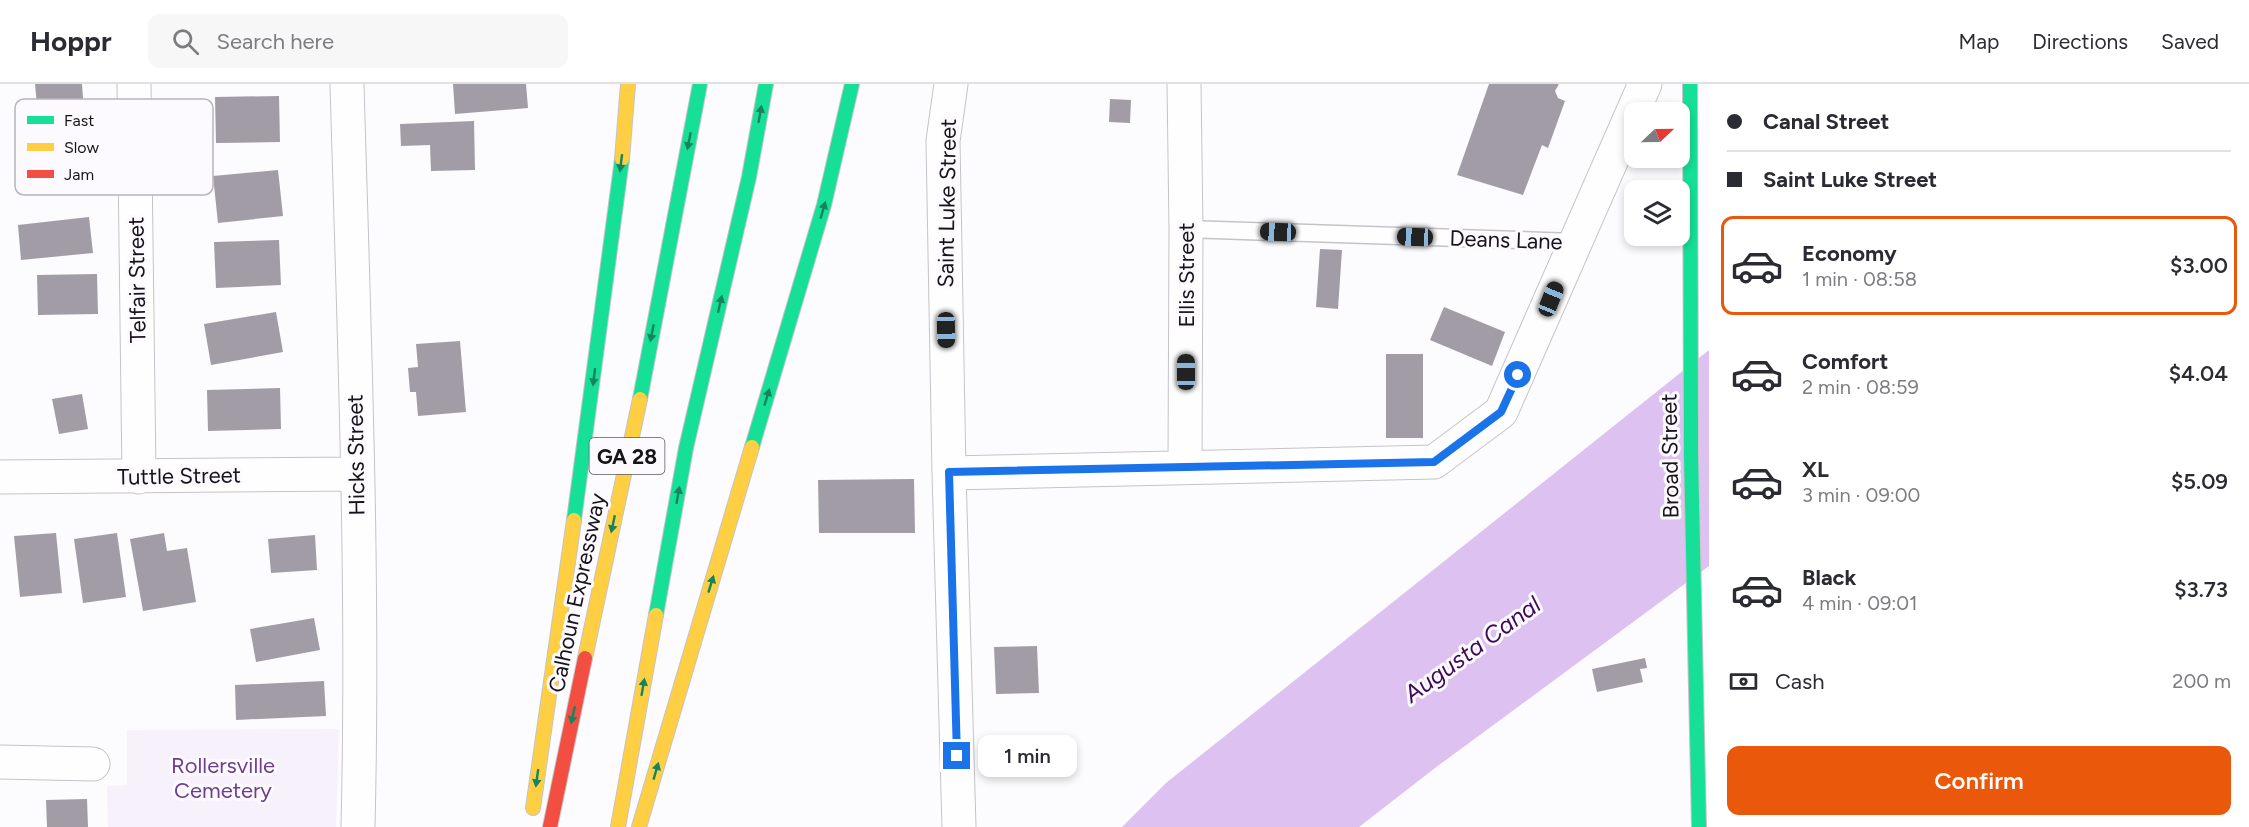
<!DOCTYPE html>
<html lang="en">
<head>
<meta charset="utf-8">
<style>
  :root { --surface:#fff; --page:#f7f7f7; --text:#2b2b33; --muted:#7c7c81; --line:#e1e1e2; --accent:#ea580c }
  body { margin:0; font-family:Figtree,sans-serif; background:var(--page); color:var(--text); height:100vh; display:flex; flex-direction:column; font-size:22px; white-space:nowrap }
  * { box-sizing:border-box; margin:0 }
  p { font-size:20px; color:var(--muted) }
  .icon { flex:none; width:33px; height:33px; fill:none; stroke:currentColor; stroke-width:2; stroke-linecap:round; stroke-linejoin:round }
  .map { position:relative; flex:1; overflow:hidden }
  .panel { display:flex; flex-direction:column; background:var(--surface); width:540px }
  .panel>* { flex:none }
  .hud { display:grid; align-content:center; height:132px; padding:0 18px; background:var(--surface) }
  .needle { width:39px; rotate:68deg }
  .buttons { position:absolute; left:1624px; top:18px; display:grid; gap:12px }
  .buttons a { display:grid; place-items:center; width:66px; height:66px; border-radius:12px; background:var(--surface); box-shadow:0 3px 9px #0003; font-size:30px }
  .end { position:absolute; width:27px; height:27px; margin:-14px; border:8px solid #1a73e8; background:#fff; box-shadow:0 0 0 3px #fff }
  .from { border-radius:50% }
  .bubble { position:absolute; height:42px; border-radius:12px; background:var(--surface); box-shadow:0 3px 9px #0003; font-size:20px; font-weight:600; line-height:42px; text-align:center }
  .car { position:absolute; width:18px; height:36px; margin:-18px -9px; border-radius:8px; box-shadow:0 0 4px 2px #0007; background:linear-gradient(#222 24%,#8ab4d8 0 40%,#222 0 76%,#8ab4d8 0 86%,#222 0) }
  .hud b { display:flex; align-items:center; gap:21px; height:57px; font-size:22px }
  .hud b+b { border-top:2px solid var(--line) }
  .hud i { width:15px; height:15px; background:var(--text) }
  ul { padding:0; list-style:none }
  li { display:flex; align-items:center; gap:18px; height:99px; margin:0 12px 9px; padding:0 6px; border:3px solid transparent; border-radius:12px }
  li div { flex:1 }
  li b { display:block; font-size:22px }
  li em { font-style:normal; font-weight:600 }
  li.active { border-color:var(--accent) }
  li>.icon { width:54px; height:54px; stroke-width:1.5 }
  .pay { display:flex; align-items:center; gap:15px; height:66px; padding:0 18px; font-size:22px }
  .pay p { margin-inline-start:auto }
  .action { display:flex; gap:12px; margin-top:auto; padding:12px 18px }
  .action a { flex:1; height:69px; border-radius:12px; background:var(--accent); color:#fff; font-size:24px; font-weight:600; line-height:69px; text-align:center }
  header { display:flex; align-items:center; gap:36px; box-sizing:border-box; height:84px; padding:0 30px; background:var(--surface); border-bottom:2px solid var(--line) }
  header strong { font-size:28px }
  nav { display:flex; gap:33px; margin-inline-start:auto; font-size:21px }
  .search { width:420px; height:54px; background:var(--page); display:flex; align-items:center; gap:15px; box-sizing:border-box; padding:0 21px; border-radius:12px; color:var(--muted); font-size:22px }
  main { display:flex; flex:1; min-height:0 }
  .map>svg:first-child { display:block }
  .green { fill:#f7f1fc }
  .water { fill:#ddc2f1 }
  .building { fill:#a29ca7 }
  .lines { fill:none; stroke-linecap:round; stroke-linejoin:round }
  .lane-casing { stroke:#c6c3c8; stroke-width:19 }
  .street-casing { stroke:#c6c3c8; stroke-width:35 }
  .fast-casing { stroke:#c6c3c8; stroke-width:16 }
  .slow-casing { stroke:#c6c3c8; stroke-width:16 }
  .jam-casing { stroke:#c6c3c8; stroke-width:16 }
  .lane { stroke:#fffeff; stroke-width:16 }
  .street { stroke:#fffeff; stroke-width:33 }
  .fast { stroke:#16e098; stroke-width:14 }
  .slow { stroke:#ffcf43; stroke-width:14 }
  .jam { stroke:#f24e42; stroke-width:14 }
  .oneway { fill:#16845f }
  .route { stroke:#1a73e8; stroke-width:8 }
  .labels { text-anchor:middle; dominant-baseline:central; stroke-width:6; stroke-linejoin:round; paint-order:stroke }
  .shield { fill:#fcfafe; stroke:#5c585e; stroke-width:1.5 }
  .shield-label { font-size:21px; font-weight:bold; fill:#17131a }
  .street-label { font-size:22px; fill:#17131a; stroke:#fcfafe }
  .park-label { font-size:22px; fill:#6d3e8c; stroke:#fcfafe }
  .water-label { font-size:24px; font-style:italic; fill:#3d0a58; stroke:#fcfafe }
  .key { fill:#fcfafe; stroke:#b7b5ba; stroke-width:1.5 }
  .key-label { font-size:16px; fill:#17131a }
</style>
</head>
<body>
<header>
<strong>Hoppr</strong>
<div class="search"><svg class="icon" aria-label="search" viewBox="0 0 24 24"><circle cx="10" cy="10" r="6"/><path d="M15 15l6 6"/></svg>Search here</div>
<nav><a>Map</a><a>Directions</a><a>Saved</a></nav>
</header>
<main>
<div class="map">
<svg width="1709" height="743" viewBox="0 0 1709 743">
  <rect width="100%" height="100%" fill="#fcfbfd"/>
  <!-- green -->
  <path class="green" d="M339,645L336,743H108L107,702L127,701V646Z"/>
  <!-- water -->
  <path class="water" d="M1709,266V482L1435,684L1359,743H1122L1166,699Z"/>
  <!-- building -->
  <path class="building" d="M35,0H82L84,28L38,32Z
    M453,0H526L528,24L455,30Z
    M1489,0H1559L1555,7L1558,14L1565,17L1548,64L1542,61L1523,111L1457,91Z
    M279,12L280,58L216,59L215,13Z
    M1110,15L1131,16L1130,39L1109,38Z
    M474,37L475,86L431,87L430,61L401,62L400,40Z
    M278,86L283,132L218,139L213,92Z
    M89,133L93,169L21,176L18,141Z
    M279,156L281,201L216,204L214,158Z
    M1320,165L1342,166L1338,225L1316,223Z
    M97,190L98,230L38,231L37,191Z
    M1444,223L1505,248L1492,282L1430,256Z
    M276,228L283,268L211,281L204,240Z
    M460,257L466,328L418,332L416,308H410L408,284L418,283L416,260Z
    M1386,270H1423V354H1386Z
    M280,304L281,345L208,347L207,306Z
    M82,310L88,345L59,350L52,315Z
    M914,395L915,449H819L818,396Z
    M56,449L62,509L20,513L14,452Z
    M117,449L126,513L83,519L74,455Z
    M164,449L167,467L187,464L196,518L143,527L130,455Z
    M315,451L317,486L271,489L268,455Z
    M314,534L320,566L256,578L250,545Z
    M1037,562L1039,609L996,610L994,563Z
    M1645,574L1647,584L1640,585L1643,598L1597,608L1592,585Z
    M324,597L326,632L236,636L235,601Z
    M87,715L88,743H47L46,716Z"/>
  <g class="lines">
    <defs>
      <path id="lane" d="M1186,145L1575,158"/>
      <path id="street" d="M134,0L139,393
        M347,0C354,247 364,495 358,743
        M951,0L943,57L949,389L959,743
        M1184,0L1186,145L1185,383
        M949,389L1434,378L1501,328L1645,0
        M0,393L357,390
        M0,678L93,680"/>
      <path id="fast" d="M1690,0L1691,372L1699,743
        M640,315L700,0
        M752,363L824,121L852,0
        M574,436L622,75
        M656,531L686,364L749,93L766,0"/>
      <path id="slow" d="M622,75L628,0
        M585,574L640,315
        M533,724L574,436
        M618,743L656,531
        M639,743L752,363"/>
      <path id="jam" d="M550,743L585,574"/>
    </defs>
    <!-- lane casing -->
    <use href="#lane" class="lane-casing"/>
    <!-- street casing -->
    <use href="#street" class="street-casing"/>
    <!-- fast casing -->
    <use href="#fast" class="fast-casing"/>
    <!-- slow casing -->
    <use href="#slow" class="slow-casing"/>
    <!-- jam casing -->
    <use href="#jam" class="jam-casing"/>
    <!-- lane -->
    <use href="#lane" class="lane"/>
    <!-- street -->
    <use href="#street" class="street"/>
    <!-- fast -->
    <use href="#fast" class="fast"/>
    <!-- slow -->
    <use href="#slow" class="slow"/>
    <!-- jam -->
    <use href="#jam" class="jam"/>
  </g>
  <!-- one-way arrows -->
  <defs><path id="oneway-solid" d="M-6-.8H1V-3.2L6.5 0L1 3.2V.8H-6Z" transform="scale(1.5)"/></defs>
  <g class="oneway">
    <use href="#oneway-solid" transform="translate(760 30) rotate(-80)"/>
    <use href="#oneway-solid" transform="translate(689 57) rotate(101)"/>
    <use href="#oneway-solid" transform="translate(621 79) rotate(97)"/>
    <use href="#oneway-solid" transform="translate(823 126) rotate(-74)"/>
    <use href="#oneway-solid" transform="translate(720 220) rotate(-77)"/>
    <use href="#oneway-solid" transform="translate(652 249) rotate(101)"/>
    <use href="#oneway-solid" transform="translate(594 293) rotate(97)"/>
    <use href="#oneway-solid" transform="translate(767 313) rotate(-73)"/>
    <use href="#oneway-solid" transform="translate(678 411) rotate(-80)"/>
    <use href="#oneway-solid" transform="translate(613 440) rotate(102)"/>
    <use href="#oneway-solid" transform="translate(711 500) rotate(-73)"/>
    <use href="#oneway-solid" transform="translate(643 603) rotate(-80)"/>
    <use href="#oneway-solid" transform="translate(573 631) rotate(102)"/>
    <use href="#oneway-solid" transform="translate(656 687) rotate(-74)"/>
    <use href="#oneway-solid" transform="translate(537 694) rotate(98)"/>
  </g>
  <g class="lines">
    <!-- route -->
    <path class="route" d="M957,672L949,388L1434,378L1501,328L1518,291"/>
  </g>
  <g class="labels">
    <!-- shield labels -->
    <rect class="shield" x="589.5" y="354" width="75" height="36" rx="4.5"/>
    <g class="shield-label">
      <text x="627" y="372">GA 28</text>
    </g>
    <!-- street labels -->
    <g class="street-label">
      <text transform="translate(947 119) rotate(-89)">Saint Luke Street</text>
      <text transform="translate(1506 156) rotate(2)">Deans Lane</text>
      <text transform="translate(1186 191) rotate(-90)">Ellis Street</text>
      <text transform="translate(137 196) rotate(-91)">Telfair Street</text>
      <text transform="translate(356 371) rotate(-91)">Hicks Street</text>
      <text transform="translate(1670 372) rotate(-91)">Broad Street</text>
      <text transform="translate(179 392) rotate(-1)">Tuttle Street</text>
      <text transform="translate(577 509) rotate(-78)">Calhoun Expressway</text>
    </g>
    <!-- park labels -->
    <g class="park-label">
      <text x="223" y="681">Rollersville<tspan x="223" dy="25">Cemetery</tspan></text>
    </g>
    <!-- water labels -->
    <g class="water-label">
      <text transform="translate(1472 565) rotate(-36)">Augusta Canal</text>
    </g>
  </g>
  <!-- legend -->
  <rect x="15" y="15" width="198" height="96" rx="9" class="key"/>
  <rect x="27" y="32" width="27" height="8" fill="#16e098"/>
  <rect x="27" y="59" width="27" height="8" fill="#ffcf43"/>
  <rect x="27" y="86" width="27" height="8" fill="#f24e42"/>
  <g class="key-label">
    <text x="64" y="42">Fast</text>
    <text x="64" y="69">Slow</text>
    <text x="64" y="96">Jam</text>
  </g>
</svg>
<div class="buttons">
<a><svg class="needle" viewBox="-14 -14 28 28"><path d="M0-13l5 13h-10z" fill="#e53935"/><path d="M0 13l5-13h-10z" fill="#7c7c81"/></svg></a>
<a><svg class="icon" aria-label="layers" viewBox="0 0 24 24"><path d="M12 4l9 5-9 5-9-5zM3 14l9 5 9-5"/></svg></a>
</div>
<i class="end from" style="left:1518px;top:291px"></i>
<i class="end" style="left:957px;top:672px"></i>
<div class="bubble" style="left:978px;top:651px;width:99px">1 min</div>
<i class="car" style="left:1278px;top:148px;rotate:272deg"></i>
<i class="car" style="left:1415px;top:153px;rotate:272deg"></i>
<i class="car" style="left:1551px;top:215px;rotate:22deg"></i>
<i class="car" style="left:946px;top:246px;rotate:179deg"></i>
<i class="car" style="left:1186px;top:288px;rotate:0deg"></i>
</div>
<section class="panel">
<div class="hud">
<b><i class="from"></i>Canal Street</b>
<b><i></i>Saint Luke Street</b>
</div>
<ul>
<li class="active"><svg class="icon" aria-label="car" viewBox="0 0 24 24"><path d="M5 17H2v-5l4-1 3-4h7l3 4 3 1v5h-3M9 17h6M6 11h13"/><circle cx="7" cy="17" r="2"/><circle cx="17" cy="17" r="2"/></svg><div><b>Economy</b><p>1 min · 08:58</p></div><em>$3.00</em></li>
<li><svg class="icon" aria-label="car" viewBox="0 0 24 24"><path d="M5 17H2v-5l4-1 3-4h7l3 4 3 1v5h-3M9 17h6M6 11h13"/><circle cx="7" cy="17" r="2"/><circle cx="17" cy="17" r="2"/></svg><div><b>Comfort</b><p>2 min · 08:59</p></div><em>$4.04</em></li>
<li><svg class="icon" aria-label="car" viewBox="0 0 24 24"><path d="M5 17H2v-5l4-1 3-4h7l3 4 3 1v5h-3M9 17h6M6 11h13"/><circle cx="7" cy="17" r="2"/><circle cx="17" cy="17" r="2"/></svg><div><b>XL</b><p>3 min · 09:00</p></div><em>$5.09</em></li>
<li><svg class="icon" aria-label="car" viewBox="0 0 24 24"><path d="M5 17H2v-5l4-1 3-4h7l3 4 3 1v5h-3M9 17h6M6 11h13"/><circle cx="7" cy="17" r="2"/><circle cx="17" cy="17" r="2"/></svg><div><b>Black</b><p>4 min · 09:01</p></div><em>$3.73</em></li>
</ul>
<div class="pay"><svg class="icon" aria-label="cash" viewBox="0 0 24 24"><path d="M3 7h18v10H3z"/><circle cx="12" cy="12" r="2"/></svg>Cash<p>200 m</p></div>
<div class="action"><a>Confirm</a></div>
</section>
</main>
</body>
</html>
